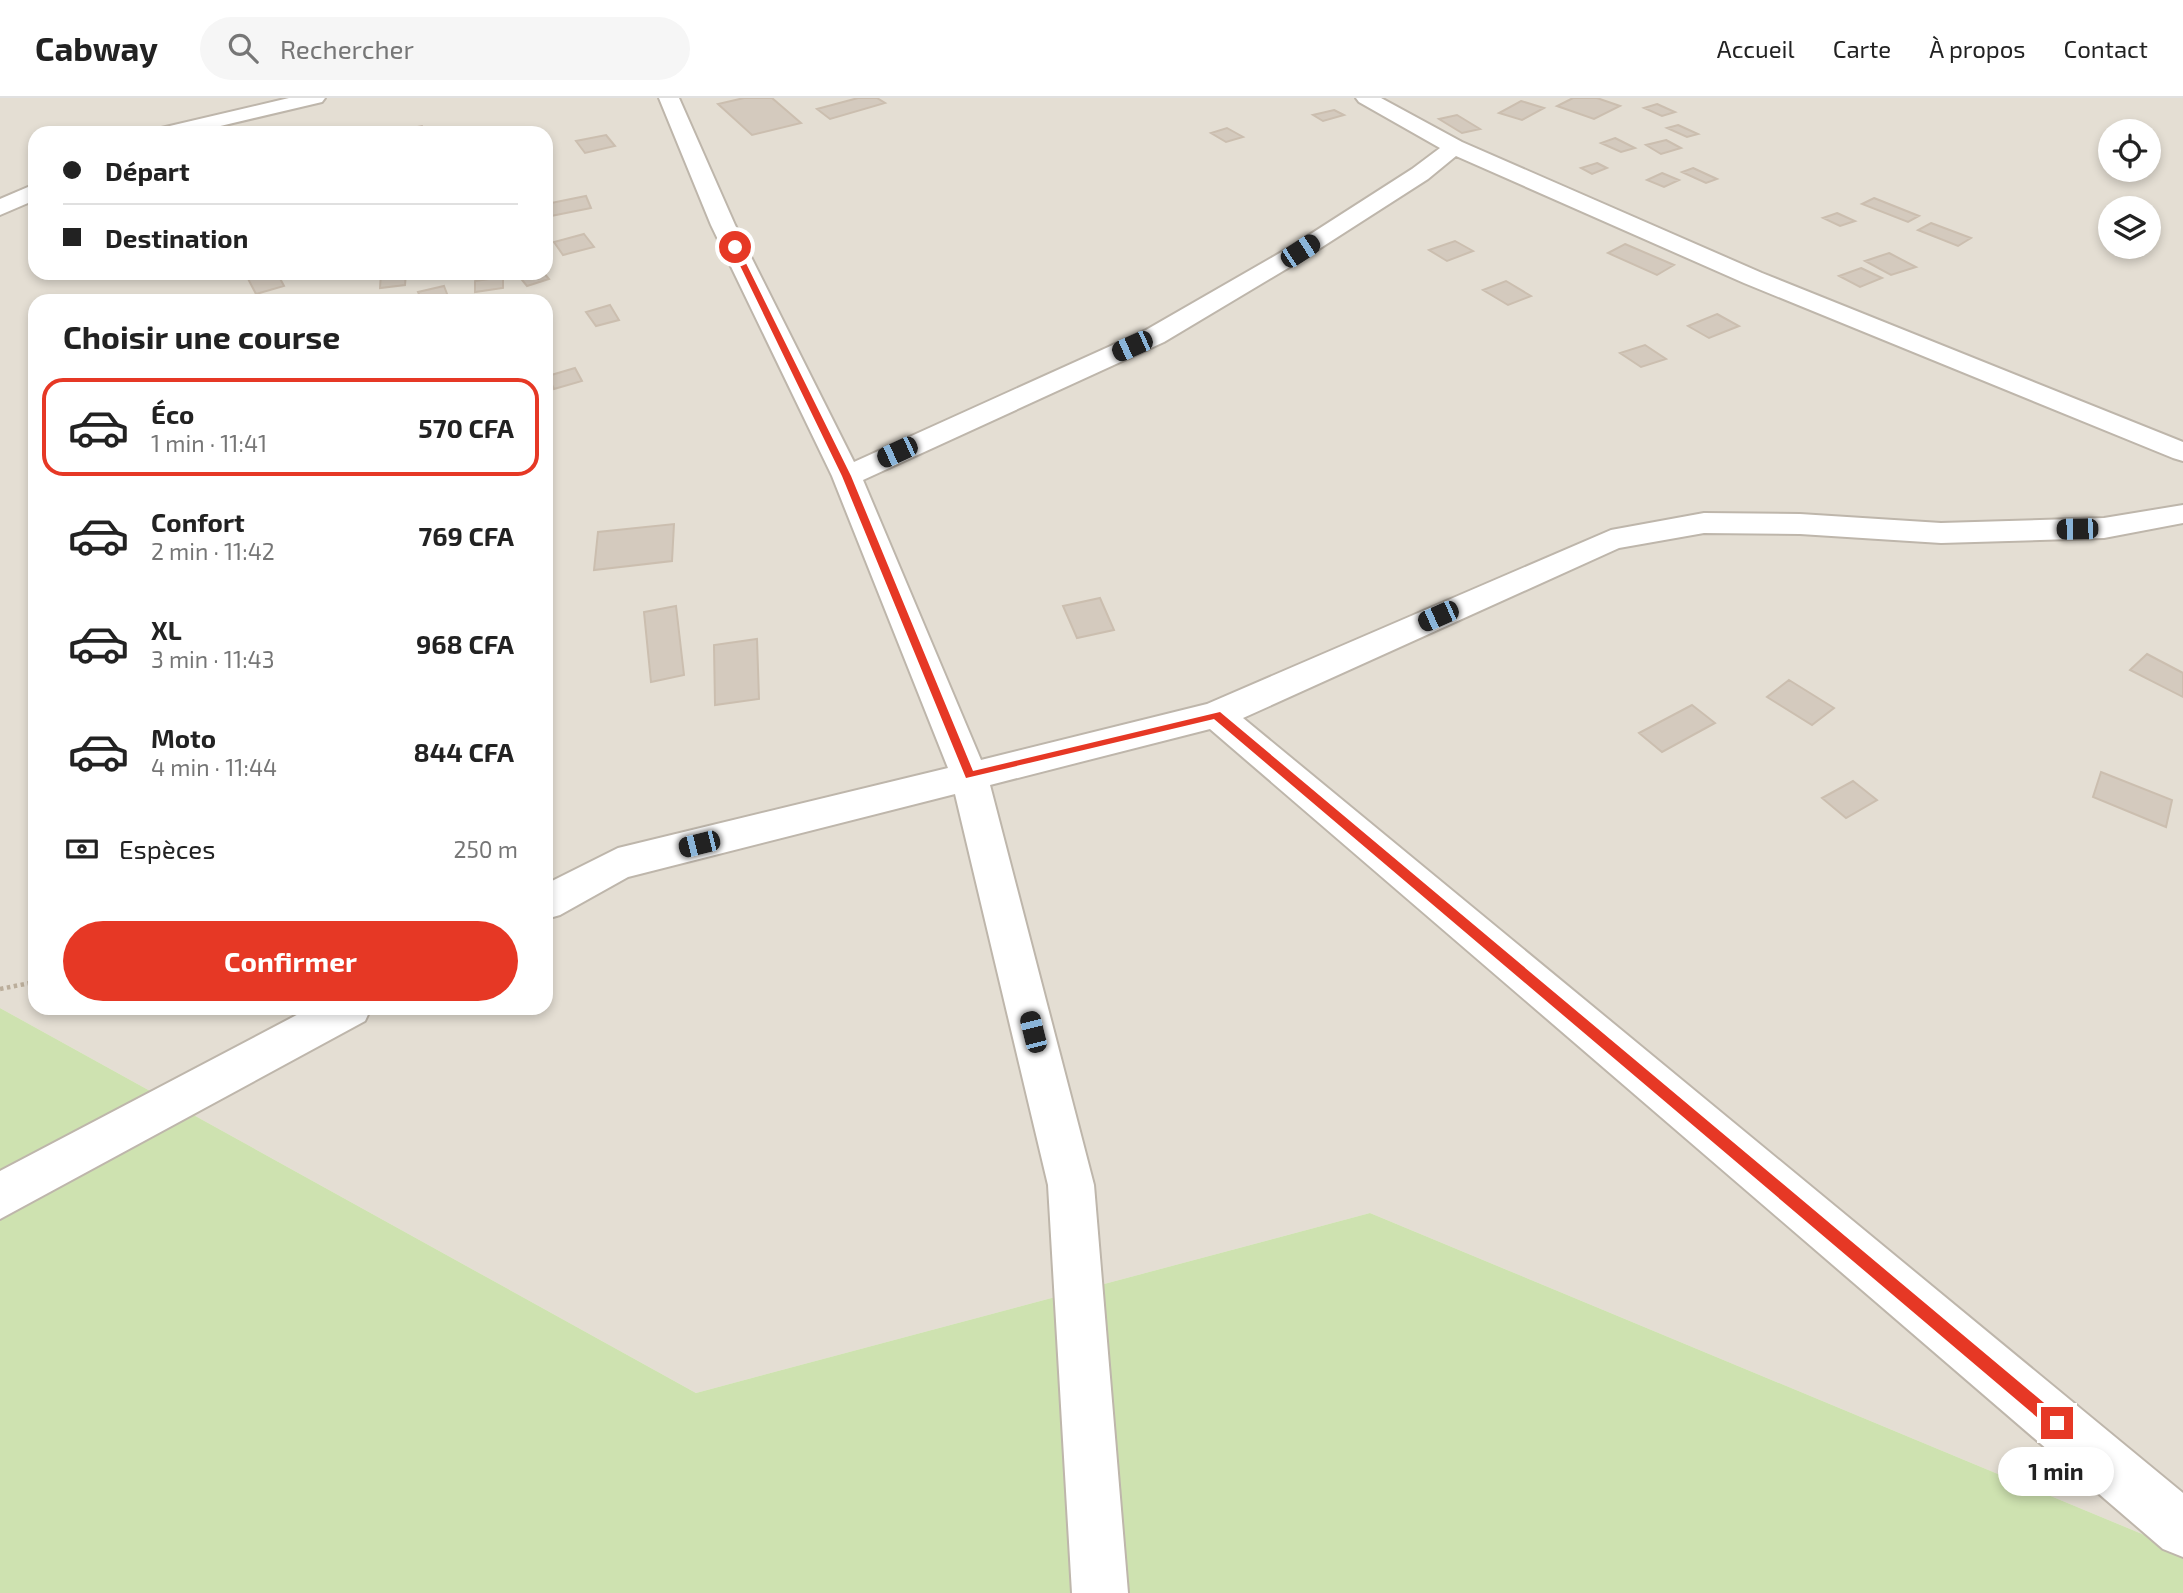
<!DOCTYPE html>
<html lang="fr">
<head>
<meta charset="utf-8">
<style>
  :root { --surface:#fff; --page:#f6f6f6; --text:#222; --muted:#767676; --line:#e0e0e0; --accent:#e63825 }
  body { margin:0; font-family:"Exo 2",sans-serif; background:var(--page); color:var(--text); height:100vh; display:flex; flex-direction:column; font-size:26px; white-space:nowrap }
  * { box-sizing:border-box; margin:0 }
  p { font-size:23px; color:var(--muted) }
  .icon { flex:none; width:38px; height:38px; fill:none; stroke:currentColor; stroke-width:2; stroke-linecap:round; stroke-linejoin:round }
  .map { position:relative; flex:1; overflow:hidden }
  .sheet { position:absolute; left:28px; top:196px; width:525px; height:721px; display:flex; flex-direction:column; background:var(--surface); border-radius:21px; box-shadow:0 4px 10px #0003 }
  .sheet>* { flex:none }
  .guide { position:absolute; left:28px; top:28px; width:525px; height:154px; border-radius:21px; box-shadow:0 4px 10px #0003; display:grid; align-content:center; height:154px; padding:0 35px; background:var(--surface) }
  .controls { position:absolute; left:2098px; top:21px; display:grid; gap:14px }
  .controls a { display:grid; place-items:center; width:63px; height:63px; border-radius:50%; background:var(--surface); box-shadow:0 4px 10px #0003; font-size:35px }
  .end { position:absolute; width:32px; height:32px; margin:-16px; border:9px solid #e63825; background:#fff; box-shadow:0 0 0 4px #fff }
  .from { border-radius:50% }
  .bubble { position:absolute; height:49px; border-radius:24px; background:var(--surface); box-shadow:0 4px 10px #0003; font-size:23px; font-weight:700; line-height:49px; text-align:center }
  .car { position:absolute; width:21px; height:42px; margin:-21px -10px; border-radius:9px; box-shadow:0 0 5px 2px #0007; background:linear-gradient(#222 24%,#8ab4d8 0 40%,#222 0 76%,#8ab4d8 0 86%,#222 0) }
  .guide b { display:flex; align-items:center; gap:24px; height:66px; font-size:26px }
  .guide b+b { border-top:2px solid var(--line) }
  .guide i { width:18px; height:18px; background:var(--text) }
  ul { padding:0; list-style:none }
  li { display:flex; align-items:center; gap:21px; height:98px; margin:0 14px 10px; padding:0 21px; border:4px solid transparent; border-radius:21px }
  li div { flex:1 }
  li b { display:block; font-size:26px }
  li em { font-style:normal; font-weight:700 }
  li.on { border-color:var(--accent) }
  li>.icon { width:63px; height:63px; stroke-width:1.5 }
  h2 { padding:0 35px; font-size:32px; line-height:84px }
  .pay { display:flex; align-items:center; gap:18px; height:77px; padding:0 35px; font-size:26px }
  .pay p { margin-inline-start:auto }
  .button { display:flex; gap:14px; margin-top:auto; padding:14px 35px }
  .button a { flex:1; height:80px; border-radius:42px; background:var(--accent); color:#fff; font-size:28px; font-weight:700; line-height:80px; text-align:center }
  header { display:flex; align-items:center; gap:42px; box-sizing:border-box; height:98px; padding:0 35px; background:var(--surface); border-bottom:2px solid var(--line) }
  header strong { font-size:33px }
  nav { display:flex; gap:38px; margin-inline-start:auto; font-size:24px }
  .search { width:490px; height:63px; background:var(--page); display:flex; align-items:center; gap:18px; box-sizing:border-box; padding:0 24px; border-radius:38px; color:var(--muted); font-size:26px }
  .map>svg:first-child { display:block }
  .residential { fill:#e4ded3; fill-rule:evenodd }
  .green { fill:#cee2b0 }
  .building { fill:#d4cabe; stroke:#cbbeaf; stroke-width:2 }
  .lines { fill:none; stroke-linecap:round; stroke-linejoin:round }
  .street-casing { stroke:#beb6ab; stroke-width:4 }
  .path { stroke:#bbae9b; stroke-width:4.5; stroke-dasharray:3.5 3.5; stroke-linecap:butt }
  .street { fill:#fff; fill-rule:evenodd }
  .route { fill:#e63825 }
</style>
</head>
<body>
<header>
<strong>Cabway</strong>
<div class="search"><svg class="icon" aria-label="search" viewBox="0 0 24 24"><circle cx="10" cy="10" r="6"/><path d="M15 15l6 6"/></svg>Rechercher</div>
<nav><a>Accueil</a><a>Carte</a><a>À propos</a><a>Contact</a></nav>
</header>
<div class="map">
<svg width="2183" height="1495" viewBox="0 0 2183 1495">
  <rect width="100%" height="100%" fill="#f0ece4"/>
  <!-- residential -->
  <path class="residential" d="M0,0H2183V1453L1370,1115L696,1295L0,910ZM2110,33H2149V72H2110ZM35,35H546V175H35ZM2110,110H2149V149H2110ZM35,203H546V910H35Z"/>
  <!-- green -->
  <path class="green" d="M0,910L696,1295L1370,1115L2183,1453V1495H0Z"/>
  <!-- building -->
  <path class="building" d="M744,0H772L801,25L752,37L718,6Z
    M858,0H877L885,5L830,21L817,11Z
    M1573,0H1597L1620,8L1594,21L1557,8Z
    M1521,3L1544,10L1522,22L1499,15Z
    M1657,6L1675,14L1662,18L1644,10Z
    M1334,12L1344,17L1323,23L1313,17Z
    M1457,17L1480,31L1462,35L1439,21Z
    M1678,27L1698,36L1687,39L1667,30Z
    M422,28L426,34L404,35L402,32Z
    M1227,30L1243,39L1226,44L1211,35Z
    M606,37L615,48L585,55L576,43Z
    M1615,40L1635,50L1621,54L1601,45Z
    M1666,42L1681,50L1661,56L1646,47Z
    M1597,65L1607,70L1592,76L1581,70Z
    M1693,70L1717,81L1706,85L1682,74Z
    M1662,75L1679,82L1664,89L1647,82Z
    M586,98L591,110L546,119V106Z
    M1874,100L1919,118L1908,124L1862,106Z
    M1837,115L1855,123L1840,128L1823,120Z
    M1931,125L1971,140L1958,148L1918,132Z
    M584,136L594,149L563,157L554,144Z
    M1455,143L1473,153L1447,163L1429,152Z
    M1625,146L1674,167L1657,177L1608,155Z
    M1889,155L1916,169L1891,177L1865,163Z
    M1861,170L1882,180L1860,189L1839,178Z
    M255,175H277L284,188L256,196L246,177Z
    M381,175H406L405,187L380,190Z
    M526,175H544L549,181L527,188L518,177Z
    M503,179V190L475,194V183Z
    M1506,183L1531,198L1508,207L1483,192Z
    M444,188L449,201L422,203L418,194Z
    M610,207L619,222L596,228L586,214Z
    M1717,216L1739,228L1709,240L1688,228Z
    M1645,247L1666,261L1641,269L1620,255Z
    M575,270L582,283L554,291L548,278Z
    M674,426L672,463L594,472L598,434Z
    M1100,500L1114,532L1077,540L1063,508Z
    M676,508L684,577L651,584L644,514Z
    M757,541L759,601L715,607L714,547Z
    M2147,556L2183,575V599L2130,572Z
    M1789,582L1834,610L1812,627L1767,599Z
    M1692,607L1715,625L1662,654L1639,635Z
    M2101,674L2172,702L2166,729L2093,699Z
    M1853,683L1877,702L1846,720L1822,700Z"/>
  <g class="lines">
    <defs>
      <path id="street" d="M289,0H325L322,4L191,35H154L157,31Z
        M659,0H679L735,127L854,364L1146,232L1292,148L1412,71L1440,50L1359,4L1356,0H1381L1462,44L1762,175L2183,344V363L2173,360L1744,185L1456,58L1428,81L1308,158L1164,244L863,382L981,662L1207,606L1611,432L1704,415L1800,416L1941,425L2104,420L2183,407V425L2104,440L1941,445L1800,436L1704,435L1619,450L1243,620L2183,1395V1459L2163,1451L1210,631L990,687L1094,1087L1128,1495H1072L1048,1087L955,696L628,779L560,817L546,821V786L618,750L948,670L832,378L711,127Z
        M35,86V102L0,117V101Z
        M310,910H371L365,923L0,1121V1073Z"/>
    </defs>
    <!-- street casing -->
    <use href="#street" class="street-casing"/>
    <!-- path -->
    <path class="path" d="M0,891L35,884"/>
    <!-- street -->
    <use href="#street" class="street"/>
  </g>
  <!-- route -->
  <path class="route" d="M735,147L738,149L851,378L973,673L1220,614L2062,1320L2065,1325L2062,1331L2057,1333L2051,1331L1214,621L966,680L842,378L731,149Z"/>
</svg>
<div class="controls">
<a><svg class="icon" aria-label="locate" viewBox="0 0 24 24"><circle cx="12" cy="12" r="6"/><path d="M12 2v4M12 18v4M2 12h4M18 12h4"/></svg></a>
<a><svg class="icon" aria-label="layers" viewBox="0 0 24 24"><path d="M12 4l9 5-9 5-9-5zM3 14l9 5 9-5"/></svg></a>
</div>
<i class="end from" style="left:735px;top:149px"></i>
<i class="end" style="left:2057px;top:1325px"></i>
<div class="bubble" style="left:1998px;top:1349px;width:116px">1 min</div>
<i class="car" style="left:1300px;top:153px;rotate:57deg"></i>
<i class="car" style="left:1132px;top:248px;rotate:246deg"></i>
<i class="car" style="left:897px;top:354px;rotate:245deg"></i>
<i class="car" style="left:2077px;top:431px;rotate:269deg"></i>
<i class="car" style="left:1438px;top:518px;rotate:246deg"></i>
<i class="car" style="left:699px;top:746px;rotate:256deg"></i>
<i class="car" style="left:1033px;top:934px;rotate:346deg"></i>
<div class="guide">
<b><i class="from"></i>Départ</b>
<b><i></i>Destination</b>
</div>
<section class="sheet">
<h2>Choisir une course</h2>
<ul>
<li class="on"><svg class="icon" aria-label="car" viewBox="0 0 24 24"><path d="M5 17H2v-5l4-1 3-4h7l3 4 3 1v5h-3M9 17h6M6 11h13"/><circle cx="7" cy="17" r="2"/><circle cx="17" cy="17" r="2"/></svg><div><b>Éco</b><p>1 min · 11:41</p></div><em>570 CFA</em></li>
<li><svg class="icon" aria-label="car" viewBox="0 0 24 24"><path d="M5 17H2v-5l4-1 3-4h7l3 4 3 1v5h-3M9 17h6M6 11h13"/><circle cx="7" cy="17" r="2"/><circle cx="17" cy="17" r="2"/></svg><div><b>Confort</b><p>2 min · 11:42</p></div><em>769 CFA</em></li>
<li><svg class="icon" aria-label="car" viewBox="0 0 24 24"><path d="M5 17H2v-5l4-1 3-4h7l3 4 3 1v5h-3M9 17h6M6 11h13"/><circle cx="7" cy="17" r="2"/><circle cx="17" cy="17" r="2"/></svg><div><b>XL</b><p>3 min · 11:43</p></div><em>968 CFA</em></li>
<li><svg class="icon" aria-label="car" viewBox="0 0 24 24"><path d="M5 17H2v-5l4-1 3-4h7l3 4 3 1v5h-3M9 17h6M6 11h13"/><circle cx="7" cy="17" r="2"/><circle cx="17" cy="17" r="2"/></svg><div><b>Moto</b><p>4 min · 11:44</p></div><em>844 CFA</em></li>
</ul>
<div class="pay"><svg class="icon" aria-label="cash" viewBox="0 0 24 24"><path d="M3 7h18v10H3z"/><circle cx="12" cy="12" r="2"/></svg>Espèces<p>250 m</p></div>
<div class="button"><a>Confirmer</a></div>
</section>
</div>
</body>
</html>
